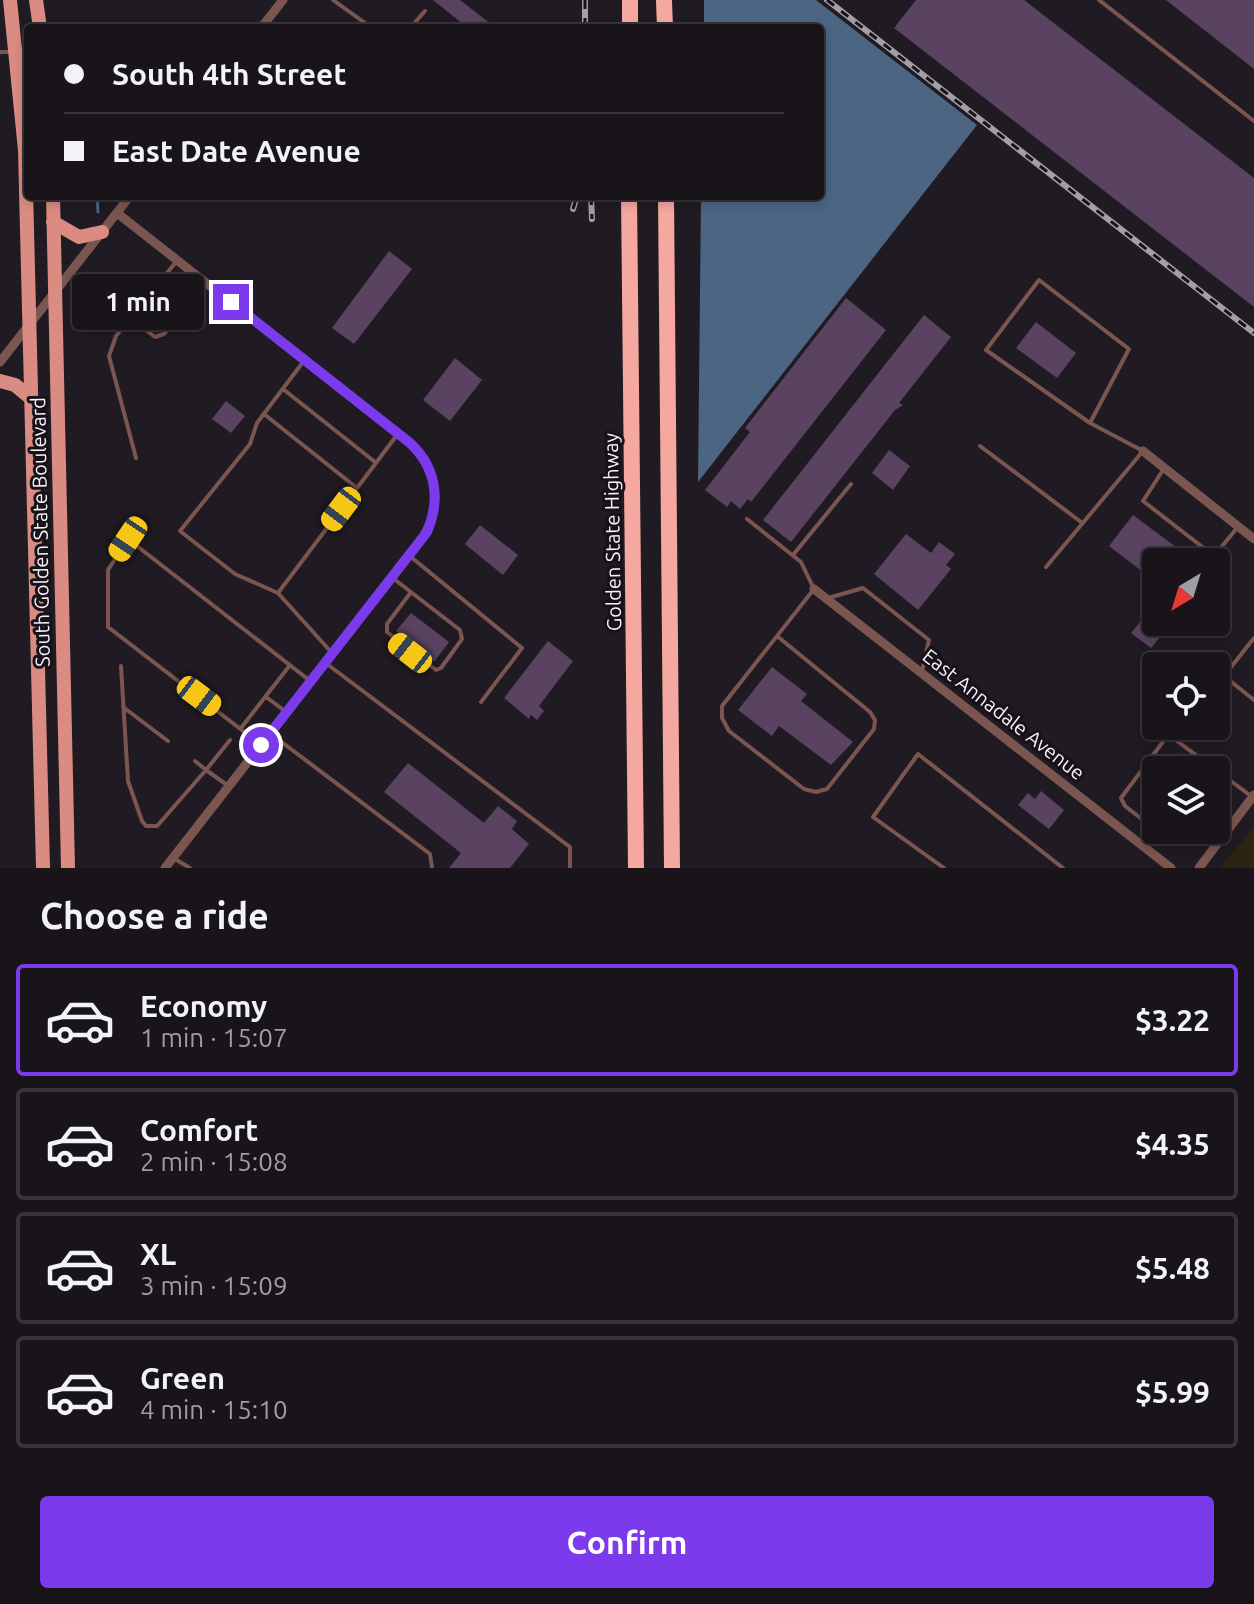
<!DOCTYPE html>
<html lang="en">
<head>
<meta charset="utf-8">
<style>
  :root { --surface:#18141a; --page:#252127; --text:#f1f3f6; --muted:#9f9ea2; --line:#363339; --accent:#7c3aed }
  body { margin:0; font-family:Ubuntu,sans-serif; background:var(--page); color:var(--text); height:100vh; display:flex; flex-direction:column; font-size:30px; white-space:nowrap }
  * { box-sizing:border-box; margin:0 }
  p { font-size:26px; color:var(--muted) }
  .icon { flex:none; width:44px; height:44px; fill:none; stroke:currentColor; stroke-width:2; stroke-linecap:round; stroke-linejoin:round }
  .map { position:relative; height:868px; overflow:hidden }
  .side { display:flex; flex-direction:column; background:var(--surface); flex:1 }
  .side>* { flex:none }
  .top-card { position:absolute; left:24px; top:24px; width:800px; height:176px; border-radius:8px; box-shadow:0 4px 12px #0003,0 0 0 2px var(--line); display:grid; align-content:center; height:176px; padding:0 40px; background:var(--surface) }
  .needle { width:52px; rotate:218deg }
  .buttons { position:absolute; left:1142px; top:548px; display:grid; gap:16px }
  .buttons a { display:grid; place-items:center; width:88px; height:88px; border-radius:8px; background:var(--surface); box-shadow:0 4px 12px #0003,0 0 0 2px var(--line); font-size:40px }
  .end { position:absolute; width:36px; height:36px; margin:-18px; border:10px solid #7c3aed; background:#fff; box-shadow:0 0 0 4px #fff }
  .from { border-radius:50% }
  .bubble { position:absolute; height:56px; border-radius:8px; background:var(--surface); box-shadow:0 4px 12px #0003,0 0 0 2px var(--line); font-size:26px; font-weight:600; line-height:56px; text-align:center }
  .car { position:absolute; width:24px; height:48px; margin:-24px -12px; border-radius:10px; box-shadow:0 0 6px 2px #0007; background:linear-gradient(#f5c518 24%,#345 0 40%,#f5c518 0 76%,#345 0 86%,#f5c518 0) }
  .top-card b { display:flex; align-items:center; gap:28px; height:76px; font-size:30px }
  .top-card b+b { border-top:2px solid var(--line) }
  .top-card i { width:20px; height:20px; background:var(--text) }
  ul { padding:0; list-style:none }
  li { display:flex; align-items:center; gap:24px; height:112px; margin:0 16px 12px; padding:0 24px; border:4px solid var(--line); border-radius:8px }
  li div { flex:1 }
  li b { display:block; font-size:30px }
  li em { font-style:normal; font-weight:600 }
  li.selected { border-color:var(--accent) }
  li>.icon { width:72px; height:72px; stroke-width:1.5 }
  h2 { padding:0 40px; font-size:36px; line-height:96px }
  .cta { display:flex; gap:16px; margin-top:auto; padding:16px 40px }
  .cta a { flex:1; height:92px; border-radius:8px; background:var(--accent); color:#fff; font-size:32px; font-weight:600; line-height:92px; text-align:center }
  .map>svg:first-child { display:block }
  .commercial { fill:#2c2313 }
  .water { fill:#4c6583 }
  .lines { fill:none; stroke-linecap:round; stroke-linejoin:round }
  .stream { stroke:#4c6583; stroke-width:3 }
  .building { fill:#594361 }
  .lane { stroke:#7b5550; stroke-width:4 }
  .street { stroke:#7b5550; stroke-width:9 }
  .primary { stroke:#db8c82; stroke-width:14 }
  .highway { stroke:#f5a89f; stroke-width:16 }
  .rail-casing { stroke:#a39fa5; stroke-width:6 }
  .rail { stroke:#171219; stroke-width:3; stroke-dasharray:9; stroke-linecap:butt }
  .route { stroke:#7c3aed; stroke-width:10 }
  .labels { text-anchor:middle; dominant-baseline:central; stroke-width:6; stroke-linejoin:round; paint-order:stroke }
  .street-label { font-size:20px; fill:#f6f2f7; stroke:#171219 }
</style>
</head>
<body>
<div class="map">
<svg width="1254" height="868" viewBox="0 0 1254 868">
  <rect width="100%" height="100%" fill="#201b22"/>
  <!-- commercial -->
  <path class="commercial" d="M1254,827V868H1220Z"/>
  <!-- water -->
  <path class="water" d="M704,0H816L977,125L698,482L701,196H820V28H704Z"/>
  <g class="lines">
    <!-- stream -->
    <path class="stream" d="M97,196L98,212"/>
  </g>
  <!-- building -->
  <path class="building" d="M433,0H460L496,28H468Z
    M916,0H1024L1254,178V307L894,28Z
    M1166,0H1254V69Z
    M389,251L412,269L354,344L332,328Z
    M846,298L886,330L751,502L748,499L740,509L731,501L727,507L705,490L750,432L745,428Z
    M924,315L951,337L899,403L903,405L895,410L791,542L763,520Z
    M1036,322L1076,353L1057,378L1016,348Z
    M455,358L482,380L450,421L423,400Z
    M226,401L245,416L231,433L212,419Z
    M889,450L910,466L893,490L872,473Z
    M1133,515L1196,562H1156V582L1109,546Z
    M480,525L518,555L503,575L465,544Z
    M906,534L931,553L939,542L955,554L946,565L951,569L918,610L874,574Z
    M411,613L449,642L434,662L396,631Z
    M1140,622L1160,637L1151,648L1131,633Z
    M548,641L573,661L539,706L544,711L537,720L531,715L529,719L504,698Z
    M772,667L807,694L801,701L853,742L831,765L779,726L772,736L738,710Z
    M1179,753L1200,770H1166Z
    M408,763L484,823L498,806L517,821L512,829L529,844L510,868H449L461,853L384,792Z
    M1041,791L1064,810L1049,829L1018,805L1028,793L1035,799Z"/>
  <g class="lines">
    <!-- lane -->
    <path class="lane" d="M333,0L372,28
      M1099,0L1254,121
      M410,28L425,11
      M0,52H11
      M130,318L155,337L164,334L205,285
      M303,362L257,423L250,444L180,531L235,574L278,593L332,653
      M283,389L375,462
      M264,414L357,488
      M980,446L1081,522
      M136,458L109,356L116,336L176,262
      M1163,470L1143,501L1214,556L1237,528
      M747,519L801,562L814,589L722,706V718L729,731L804,789L816,792L827,789L874,729L875,720L870,712L777,636
      M793,555L851,484
      M411,557L522,648L481,702
      M1046,567L1143,451L1090,423L986,350L1039,280L1129,349L1090,423
      M394,579L460,630L462,639L441,668L436,670L387,632V624L411,592
      M278,593L397,435
      M828,598L863,588L929,640L922,671
      M1254,638L1224,676L1254,700
      M327,664L570,847V868
      M121,666L128,781L142,821L146,826H157L206,770L227,785
      M266,697L285,711
      M123,707L168,741
      M241,728L290,665
      M271,734L430,854L432,868
      M260,744L108,627V570L128,539L309,680
      M195,761L206,770L230,740
      M1216,770L1251,796
      M1216,794L1227,779
      M1156,830L1125,806L1121,798L1165,739L1173,738L1216,770
      M1156,830L1172,842L1181,840L1189,830
      M175,859L190,868
      M944,868L873,817L918,754L1063,868"/>
    <!-- street -->
    <path class="street" d="M261,28L283,0
      M117,213L410,443C438,470 443,508 421,540L165,868
      M0,362L130,196
      M1143,451L1254,539
      M814,589L1171,868
      M1199,868L1254,795"/>
    <!-- primary -->
    <path class="primary" d="M10,0L25,150L43,868
      M36,0L40,28
      M53,196L68,868
      M53,222L79,237L102,232
      M0,381L15,385L32,399"/>
    <!-- highway -->
    <path class="highway" d="M664,0L665,28
      M630,28V0
      M629,196L636,868
      M666,196L672,868"/>
    <defs>
      <path id="rail" d="M585,0V28
        M827,0L1254,333
        M591,196L592,219
        M573,209L577,196"/>
    </defs>
    <!-- rail casing -->
    <use href="#rail" class="rail-casing"/>
    <!-- rail -->
    <use href="#rail" class="rail"/>
  </g>
  <g class="lines">
    <!-- route -->
    <path class="route" d="M231,302L410,443C436,467 441,499 427,532L261,745"/>
  </g>
  <g class="labels">
    <!-- street labels -->
    <g class="street-label">
      <text transform="translate(40 532) rotate(-91)">South Golden State Boulevard</text>
      <text transform="translate(612 532) rotate(-91)">Golden State Highway</text>
      <text transform="translate(1004 714) rotate(38)">East Annadale Avenue</text>
    </g>
  </g>
</svg>
<div class="buttons">
<a><svg class="needle" viewBox="-14 -14 28 28"><path d="M0-13l5 13h-10z" fill="#e53935"/><path d="M0 13l5-13h-10z" fill="#9f9ea2"/></svg></a>
<a><svg class="icon" aria-label="locate" viewBox="0 0 24 24"><circle cx="12" cy="12" r="6"/><path d="M12 2v4M12 18v4M2 12h4M18 12h4"/></svg></a>
<a><svg class="icon" aria-label="layers" viewBox="0 0 24 24"><path d="M12 4l9 5-9 5-9-5zM3 14l9 5 9-5"/></svg></a>
</div>
<i class="end from" style="left:261px;top:745px"></i>
<i class="end" style="left:231px;top:302px"></i>
<div class="bubble" style="left:72px;top:274px;width:132px">1 min</div>
<i class="car" style="left:341px;top:509px;rotate:217deg"></i>
<i class="car" style="left:128px;top:539px;rotate:214deg"></i>
<i class="car" style="left:410px;top:653px;rotate:308deg"></i>
<i class="car" style="left:199px;top:696px;rotate:127deg"></i>
<div class="top-card">
<b><i class="from"></i>South 4th Street</b>
<b><i></i>East Date Avenue</b>
</div>
</div>
<section class="side">
<h2>Choose a ride</h2>
<ul>
<li class="selected"><svg class="icon" aria-label="car" viewBox="0 0 24 24"><path d="M5 17H2v-5l4-1 3-4h7l3 4 3 1v5h-3M9 17h6M6 11h13"/><circle cx="7" cy="17" r="2"/><circle cx="17" cy="17" r="2"/></svg><div><b>Economy</b><p>1 min · 15:07</p></div><em>$3.22</em></li>
<li><svg class="icon" aria-label="car" viewBox="0 0 24 24"><path d="M5 17H2v-5l4-1 3-4h7l3 4 3 1v5h-3M9 17h6M6 11h13"/><circle cx="7" cy="17" r="2"/><circle cx="17" cy="17" r="2"/></svg><div><b>Comfort</b><p>2 min · 15:08</p></div><em>$4.35</em></li>
<li><svg class="icon" aria-label="car" viewBox="0 0 24 24"><path d="M5 17H2v-5l4-1 3-4h7l3 4 3 1v5h-3M9 17h6M6 11h13"/><circle cx="7" cy="17" r="2"/><circle cx="17" cy="17" r="2"/></svg><div><b>XL</b><p>3 min · 15:09</p></div><em>$5.48</em></li>
<li><svg class="icon" aria-label="car" viewBox="0 0 24 24"><path d="M5 17H2v-5l4-1 3-4h7l3 4 3 1v5h-3M9 17h6M6 11h13"/><circle cx="7" cy="17" r="2"/><circle cx="17" cy="17" r="2"/></svg><div><b>Green</b><p>4 min · 15:10</p></div><em>$5.99</em></li>
</ul>
<div class="cta"><a>Confirm</a></div>
</section>
</body>
</html>
